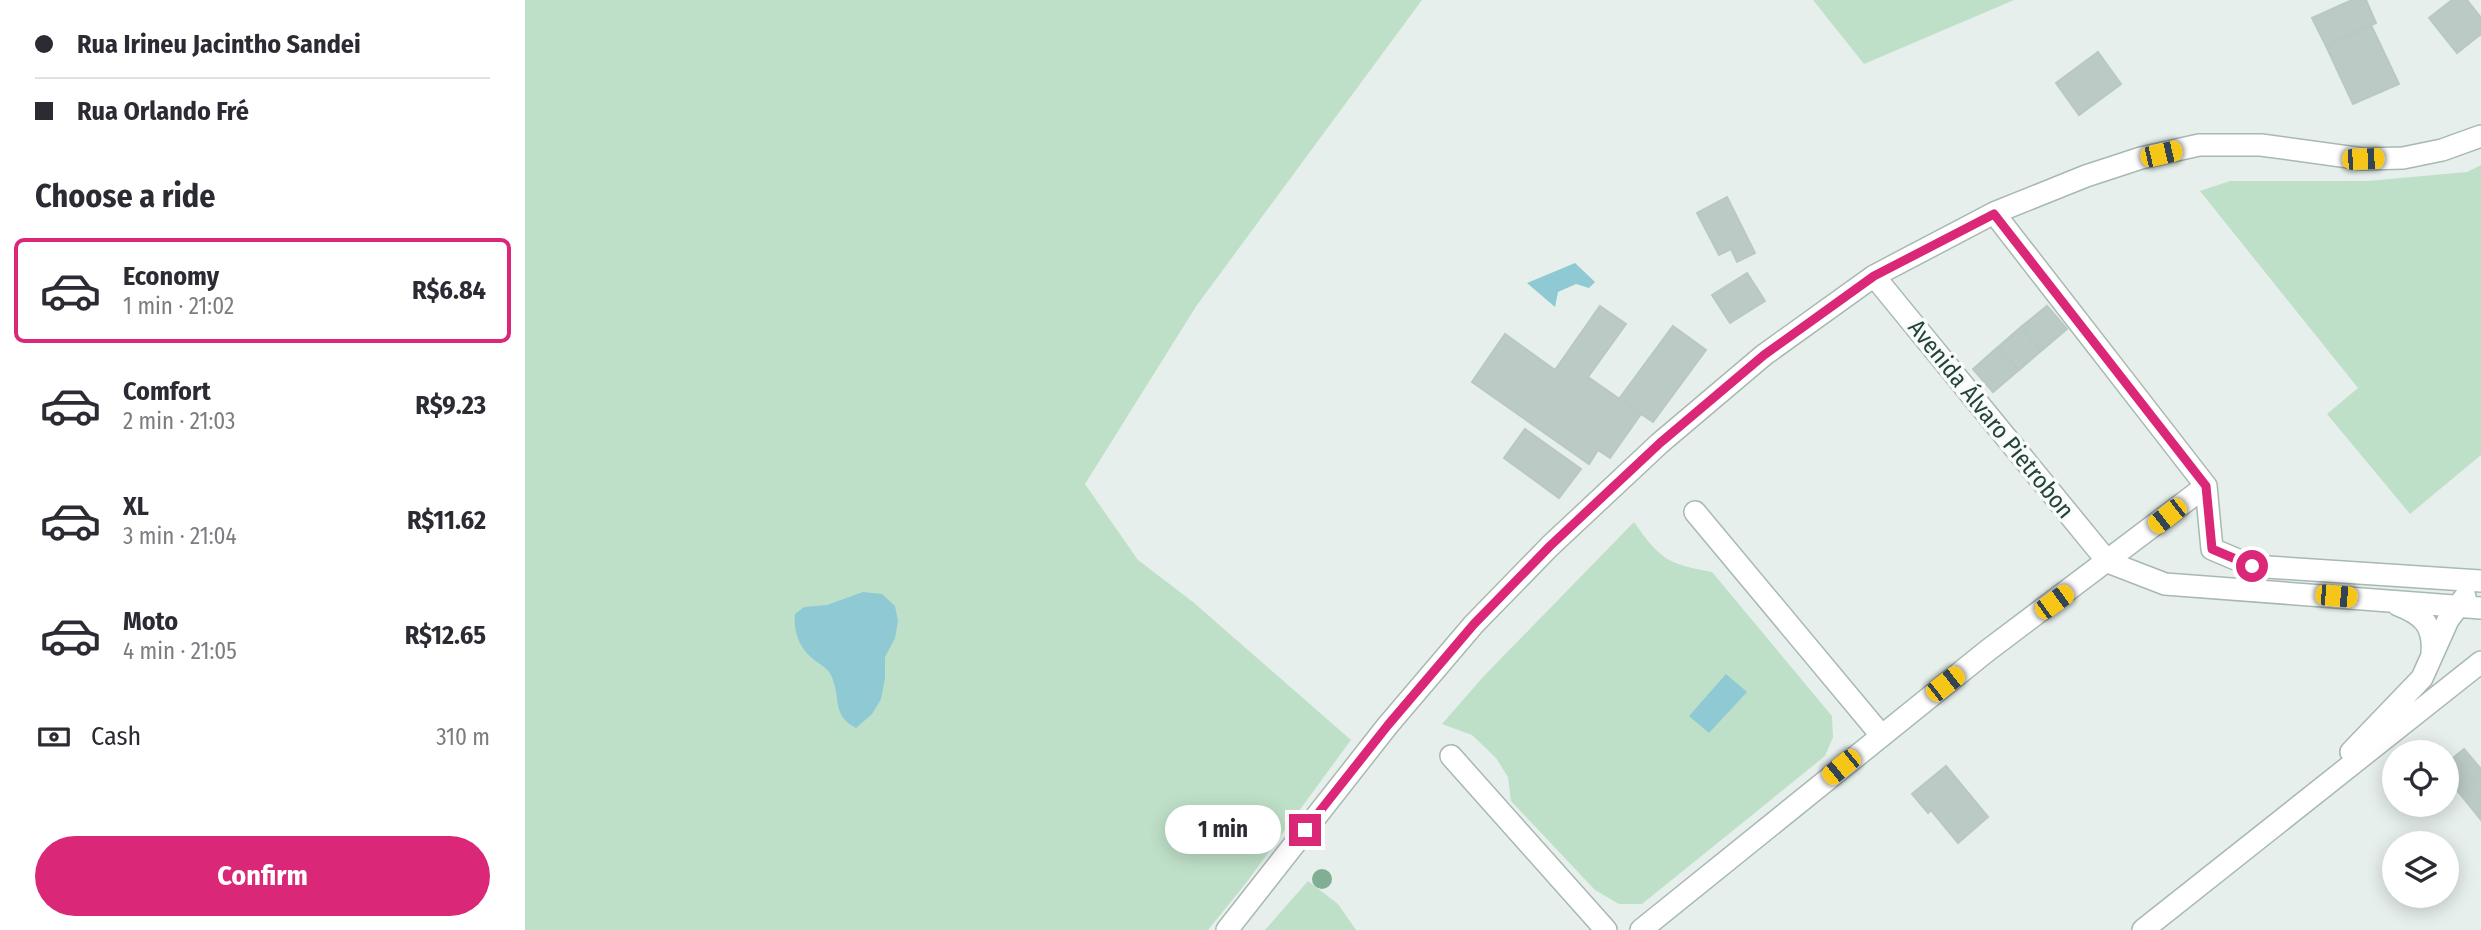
<!DOCTYPE html>
<html lang="en">
<head>
<meta charset="utf-8">
<style>
  :root { --surface:#fff; --page:#f2f2f3; --text:#2b2b33; --muted:#7c7c81; --line:#e1e1e2; --accent:#db2777 }
  body { margin:0; font-family:"Fira Sans Condensed",sans-serif; background:var(--page); color:var(--text); height:100vh; display:flex; flex-direction:column; font-size:26px; white-space:nowrap }
  * { box-sizing:border-box; margin:0 }
  p { font-size:23px; color:var(--muted) }
  .icon { flex:none; width:38px; height:38px; fill:none; stroke:currentColor; stroke-width:2; stroke-linecap:round; stroke-linejoin:round }
  .map { position:relative; flex:1; overflow:hidden }
  .drawer { display:flex; flex-direction:column; background:var(--surface); width:525px }
  .drawer>* { flex:none }
  .banner { display:grid; align-content:center; height:154px; padding:0 35px; background:var(--surface) }
  .buttons { position:absolute; left:1857px; top:740px; display:grid; gap:14px }
  .buttons a { display:grid; place-items:center; width:77px; height:77px; border-radius:50%; background:var(--surface); box-shadow:0 4px 18px #0003; font-size:35px }
  .end { position:absolute; width:32px; height:32px; margin:-16px; border:9px solid #db2777; background:#fff; box-shadow:0 0 0 4px #fff }
  .from { border-radius:50% }
  .bubble { position:absolute; height:49px; border-radius:24px; background:var(--surface); box-shadow:0 4px 18px #0003; font-size:23px; font-weight:700; line-height:49px; text-align:center }
  .car { position:absolute; width:21px; height:42px; margin:-21px -10px; border-radius:9px; box-shadow:0 0 5px 2px #0007; background:linear-gradient(#f5c518 24%,#345 0 40%,#f5c518 0 76%,#345 0 86%,#f5c518 0) }
  .banner b { display:flex; align-items:center; gap:24px; height:66px; font-size:26px }
  .banner b+b { border-top:2px solid var(--line) }
  .banner i { width:18px; height:18px; background:var(--text) }
  ul { padding:0; list-style:none }
  li { display:flex; align-items:center; gap:21px; height:105px; margin:0 14px 10px; padding:0 21px; border:4px solid transparent; border-radius:10px }
  li div { flex:1 }
  li b { display:block; font-size:26px }
  li em { font-style:normal; font-weight:700 }
  li.current { border-color:var(--accent) }
  li>.icon { width:63px; height:63px; stroke-width:1.5 }
  h2 { padding:0 35px; font-size:32px; line-height:84px }
  .pay { display:flex; align-items:center; gap:18px; height:77px; padding:0 35px; font-size:26px }
  .pay p { margin-inline-start:auto }
  .button { display:flex; gap:14px; margin-top:auto; padding:14px 35px }
  .button a { flex:1; height:80px; border-radius:42px; background:var(--accent); color:#fff; font-size:28px; font-weight:700; line-height:80px; text-align:center }
  main { display:flex; flex:1; min-height:0 }
  .map>svg:first-child { display:block }
  .green { fill:#bfe0c8 }
  .water { fill:#8ec9d4 }
  .building { fill:#bbcac4; stroke:#b8c9c2; stroke-width:2 }
  .lines { fill:none; stroke-linecap:round; stroke-linejoin:round }
  .street-casing { stroke:#a8b8b2; stroke-width:24 }
  .street { stroke:#fff; stroke-width:21 }
  .tree { fill:#80af93 }
  .route { stroke:#db2777; stroke-width:9 }
  .labels { text-anchor:middle; dominant-baseline:central; stroke-width:7; stroke-linejoin:round; paint-order:stroke }
  .street-label { font-size:24px; fill:#24423a; stroke:#f7fbf9 }
</style>
</head>
<body>
<main>
<section class="drawer">
<div class="banner">
<b><i class="from"></i>Rua Irineu Jacintho Sandei</b>
<b><i></i>Rua Orlando Fré</b>
</div>
<h2>Choose a ride</h2>
<ul>
<li class="current"><svg class="icon" aria-label="car" viewBox="0 0 24 24"><path d="M5 17H2v-5l4-1 3-4h7l3 4 3 1v5h-3M9 17h6M6 11h13"/><circle cx="7" cy="17" r="2"/><circle cx="17" cy="17" r="2"/></svg><div><b>Economy</b><p>1 min · 21:02</p></div><em>R$6.84</em></li>
<li><svg class="icon" aria-label="car" viewBox="0 0 24 24"><path d="M5 17H2v-5l4-1 3-4h7l3 4 3 1v5h-3M9 17h6M6 11h13"/><circle cx="7" cy="17" r="2"/><circle cx="17" cy="17" r="2"/></svg><div><b>Comfort</b><p>2 min · 21:03</p></div><em>R$9.23</em></li>
<li><svg class="icon" aria-label="car" viewBox="0 0 24 24"><path d="M5 17H2v-5l4-1 3-4h7l3 4 3 1v5h-3M9 17h6M6 11h13"/><circle cx="7" cy="17" r="2"/><circle cx="17" cy="17" r="2"/></svg><div><b>XL</b><p>3 min · 21:04</p></div><em>R$11.62</em></li>
<li><svg class="icon" aria-label="car" viewBox="0 0 24 24"><path d="M5 17H2v-5l4-1 3-4h7l3 4 3 1v5h-3M9 17h6M6 11h13"/><circle cx="7" cy="17" r="2"/><circle cx="17" cy="17" r="2"/></svg><div><b>Moto</b><p>4 min · 21:05</p></div><em>R$12.65</em></li>
</ul>
<div class="pay"><svg class="icon" aria-label="cash" viewBox="0 0 24 24"><path d="M3 7h18v10H3z"/><circle cx="12" cy="12" r="2"/></svg>Cash<p>310 m</p></div>
<div class="button"><a>Confirm</a></div>
</section>
<div class="map">
<svg width="1956" height="930" viewBox="0 0 1956 930">
  <rect width="100%" height="100%" fill="#e6efeb"/>
  <!-- green -->
  <path class="green" d="M0,0H897L672,305L560,484L613,560L668,602L826,740L721,883L683,930H0Z
    M1288,0H1489L1339,64Z
    M1956,165V455L1885,514L1802,414L1833,388L1675,191L1705,181H1843L1942,172Z
    M1109,522C1135,559 1142,564 1187,572L1307,716L1308,737L1300,756L1117,904H1094L1070,890L986,801L983,777L971,758L947,735L917,724L958,677Z
    M783,881L813,904L831,930H740Z"/>
  <!-- water -->
  <path class="water" d="M1050,263L1070,282L1064,288L1051,284L1033,292L1030,307L1002,283Z
    M338,592L357,594L370,606L373,621L370,638L360,657V678L356,699L347,714L331,728C304,714 318,694 304,672C300,666 292,663 287,658C274,648 268,630 270,614L279,607L302,605Z
    M1201,674L1222,692L1184,733L1164,716Z"/>
  <!-- building -->
  <path class="building" d="M1827,0H1841L1851,23L1801,46L1787,18Z
    M1927,0H1942L1956,18V34L1932,53L1904,18Z
    M1846,25L1874,84L1828,104L1801,46Z
    M1573,52L1596,84L1554,115L1531,83Z
    M1202,197L1230,253L1212,262L1206,249L1194,255L1172,213Z
    M1222,273L1240,301L1205,323L1187,295Z
    M1075,306L1101,324L1063,377L1116,414L1085,458L1073,450L1064,464L947,382L980,334L1030,370Z
    M1522,306L1542,329L1516,351L1496,327Z
    M1148,326L1181,350L1128,422L1094,399Z
    M1496,327L1516,351L1494,370L1473,347Z
    M1473,347L1494,370L1468,392L1448,369Z
    M1000,429L1056,469L1034,498L979,458Z
    M1939,749L1956,769V820L1922,778V763Z
    M1421,766L1463,817L1433,843L1406,810L1403,813L1387,794Z"/>
  <g class="lines">
    <defs>
      <path id="street" d="M1469,213L1681,486
        M1349,276L1583,562L1640,584L1956,608
        M1681,486L1687,549L1727,566L1956,581
        M1170,512L1356,735
        M1873,605C1899,615 1909,626 1907,653
        M1826,752L1897,678L1923,620L1940,597
        M926,756L1081,930
        M702,930L863,725L949,624L1025,546L1135,443L1239,355L1349,276L1469,213L1561,176L1616,158L1674,145H1736L1838,159L1878,158L1917,150L1956,136
        M1116,930L1462,651L1681,486
        M1618,930L1956,662"/>
    </defs>
    <!-- street casing -->
    <use href="#street" class="street-casing"/>
    <!-- street -->
    <use href="#street" class="street"/>
  </g>
  <!-- trees -->
  <circle class="tree" cx="797" cy="879" r="10"/>
  <g class="lines">
    <!-- route -->
    <path class="route" d="M780,830L863,725L949,624L1025,546L1135,443L1239,355L1349,276L1469,214L1681,486L1687,549L1727,566"/>
  </g>
  <g class="labels">
    <!-- street labels -->
    <g class="street-label">
      <text transform="translate(1466 419) rotate(51)">Avenida Álvaro Pietrobon</text>
    </g>
  </g>
</svg>
<div class="buttons">
<a><svg class="icon" aria-label="locate" viewBox="0 0 24 24"><circle cx="12" cy="12" r="6"/><path d="M12 2v4M12 18v4M2 12h4M18 12h4"/></svg></a>
<a><svg class="icon" aria-label="layers" viewBox="0 0 24 24"><path d="M12 4l9 5-9 5-9-5zM3 14l9 5 9-5"/></svg></a>
</div>
<i class="end from" style="left:1727px;top:566px"></i>
<i class="end" style="left:780px;top:830px"></i>
<div class="bubble" style="left:640px;top:805px;width:116px">1 min</div>
<i class="car" style="left:1636px;top:154px;rotate:77deg"></i>
<i class="car" style="left:1838px;top:159px;rotate:88deg"></i>
<i class="car" style="left:1642px;top:516px;rotate:232deg"></i>
<i class="car" style="left:1811px;top:596px;rotate:95deg"></i>
<i class="car" style="left:1529px;top:602px;rotate:54deg"></i>
<i class="car" style="left:1420px;top:684px;rotate:52deg"></i>
<i class="car" style="left:1316px;top:767px;rotate:231deg"></i>
</div>
</main>
</body>
</html>
